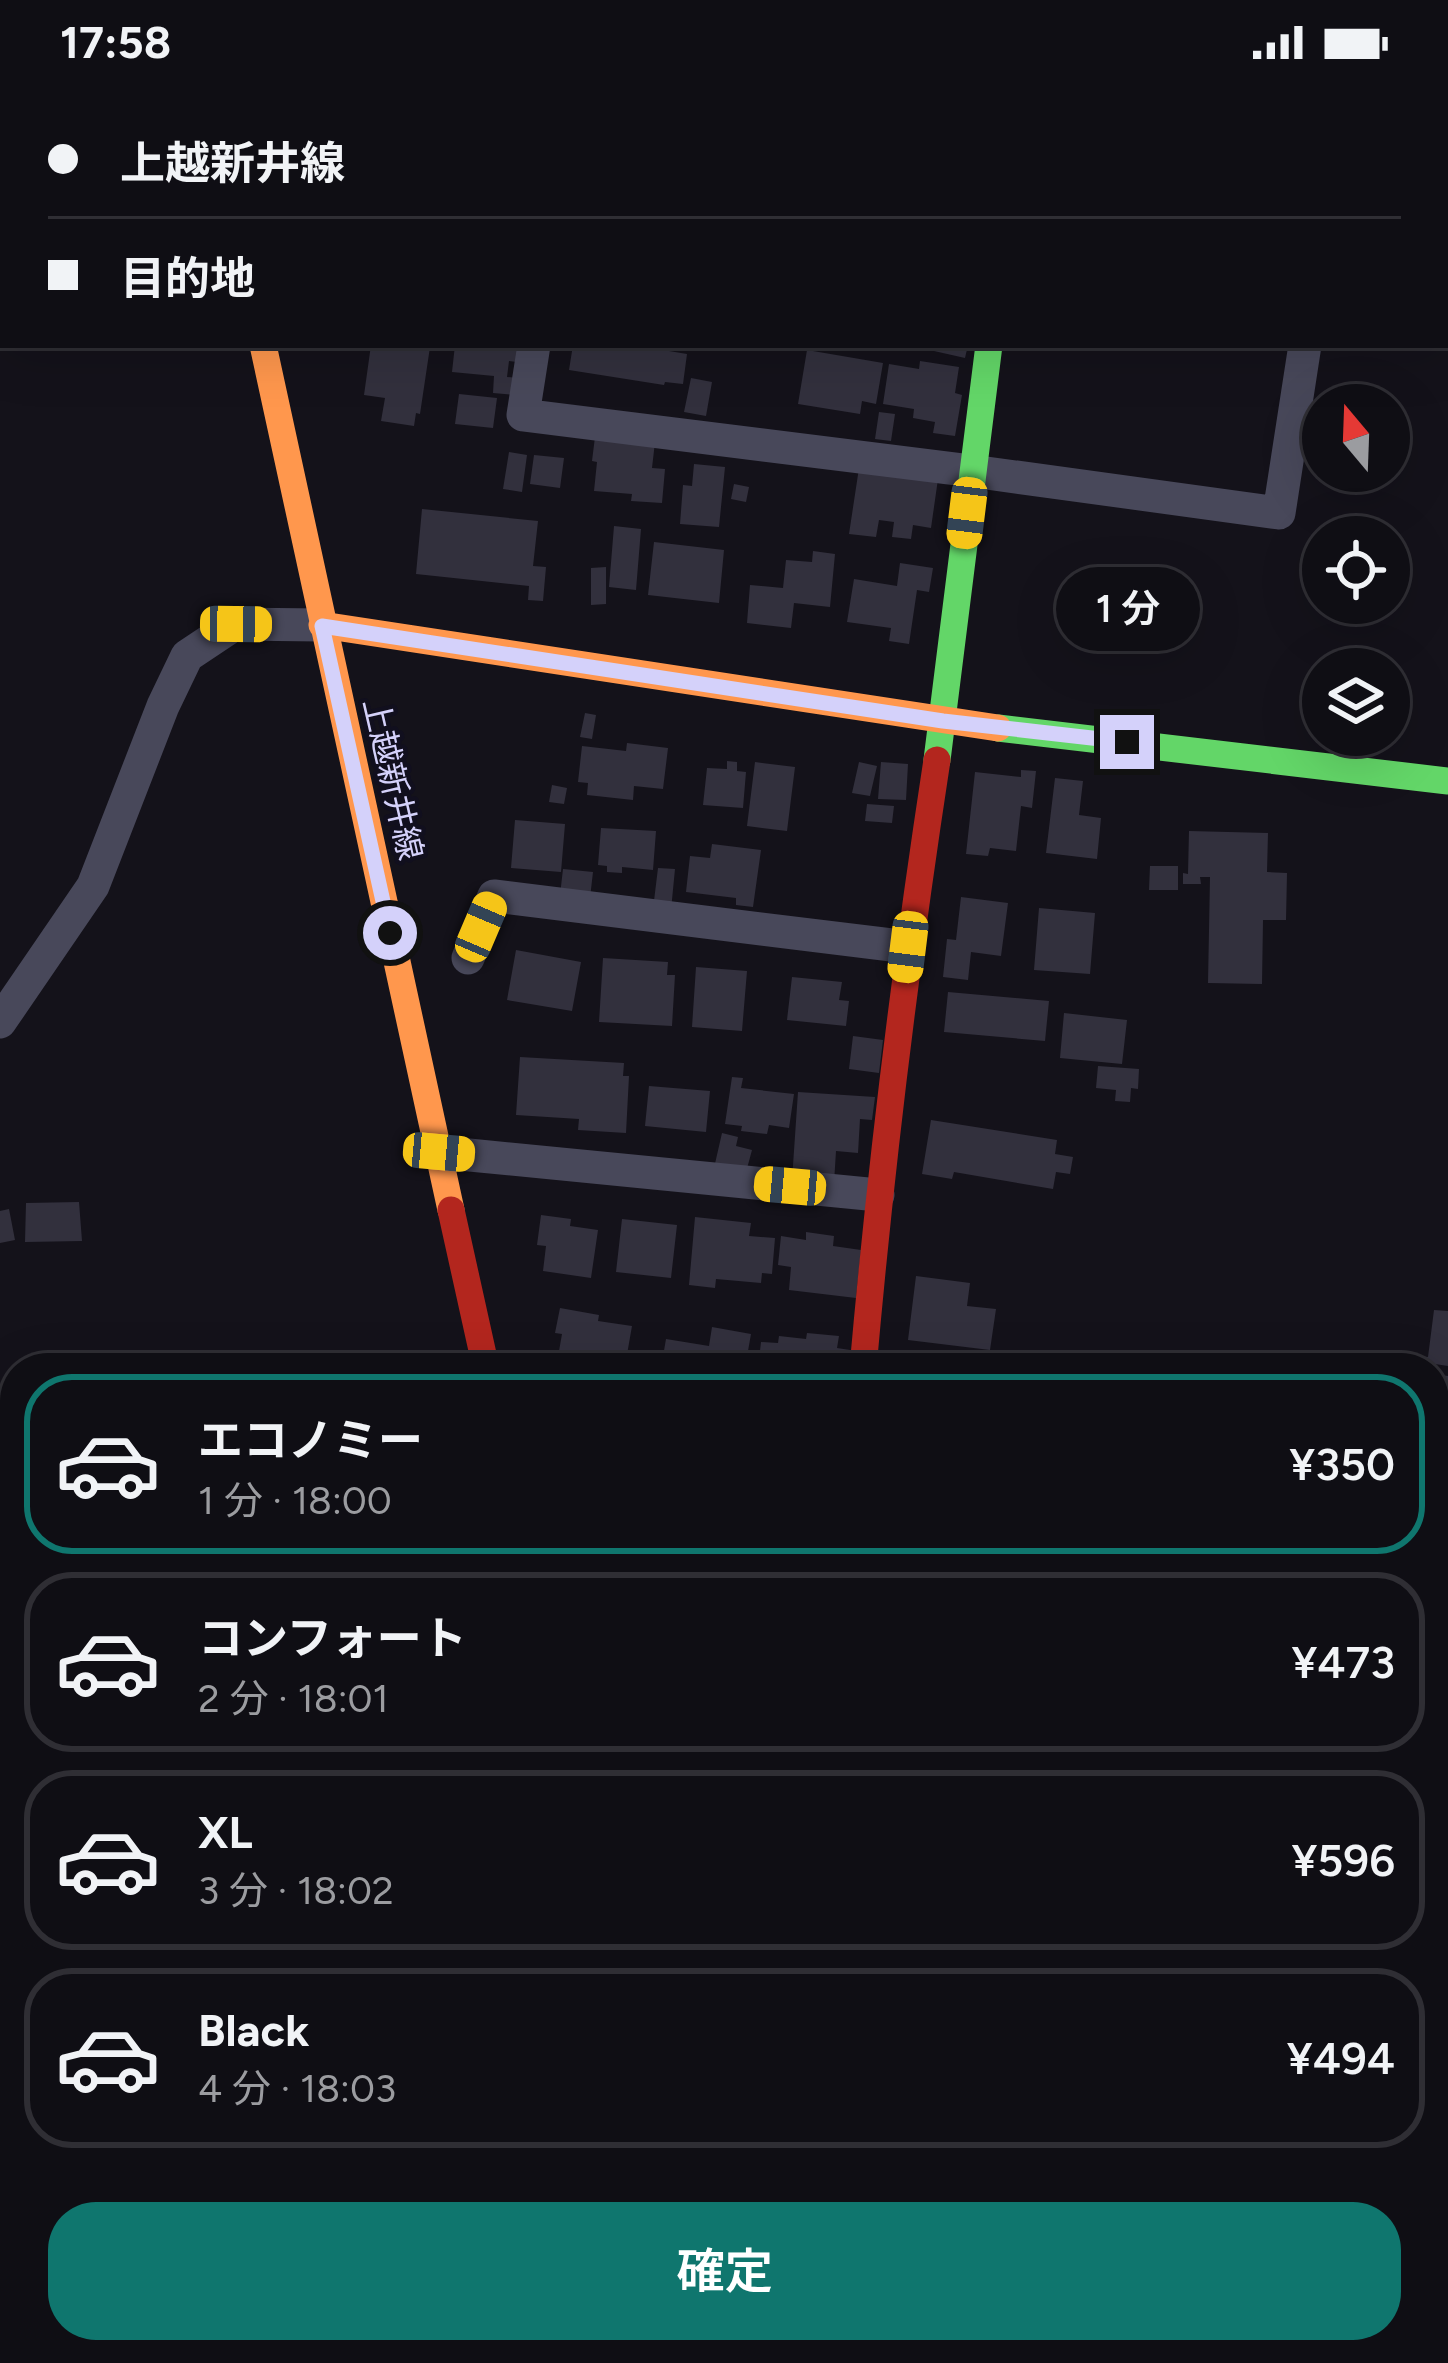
<!DOCTYPE html>
<html lang="ja">
<head>
<meta charset="utf-8">
<style>
  :root { --surface:#0f0e14; --page:#1d1c22; --text:#f1f3f6; --muted:#9b9ca0; --line:#2f2e34; --accent:#0f766e }
  body { margin:0; font-family:Figtree,"Noto Sans JP",sans-serif; background:var(--page); color:var(--text); height:100vh; display:flex; flex-direction:column; font-size:45px; white-space:nowrap }
  * { box-sizing:border-box; margin:0 }
  p { font-size:39px; color:var(--muted) }
  .icon { flex:none; width:66px; height:66px; fill:none; stroke:currentColor; stroke-width:2; stroke-linecap:round; stroke-linejoin:round }
  .map { position:relative; flex:1; overflow:hidden }
  .details { position:absolute; left:0px; top:1269px; width:1449px; height:1011px; display:flex; flex-direction:column; background:var(--surface); border-radius:48px 48px 0 0; box-shadow:0 12px 48px #0002,0 0 0 3px var(--line) }
  .details>* { flex:none }
  .guide { position:absolute; left:0px; top:0px; width:1449px; height:264px; box-shadow:0 12px 48px #0002,0 0 0 3px var(--line); display:grid; align-content:center; height:264px; padding:0 48px; background:var(--surface) }
  .needle { width:78px; rotate:341deg }
  .buttons { position:absolute; left:1302px; top:300px; display:grid; gap:24px }
  .buttons a { display:grid; place-items:center; width:108px; height:108px; border-radius:50%; background:var(--surface); box-shadow:0 12px 48px #0002,0 0 0 3px var(--line); font-size:60px }
  .end { position:absolute; width:54px; height:54px; margin:-27px; border:15px solid #d4d1fa; background:#111; box-shadow:0 0 0 6px #111 }
  .from { border-radius:50% }
  .bubble { position:absolute; height:84px; border-radius:42px; background:var(--surface); box-shadow:0 12px 48px #0002,0 0 0 3px var(--line); font-size:39px; font-weight:600; line-height:84px; text-align:center }
  .car { position:absolute; width:36px; height:72px; margin:-36px -18px; border-radius:15px; box-shadow:0 0 9px 3px #0007; background:linear-gradient(#f5c518 24%,#345 0 40%,#f5c518 0 76%,#345 0 86%,#f5c518 0) }
  .guide b { display:flex; align-items:center; gap:42px; height:114px; font-size:45px }
  .guide b+b { border-top:3px solid var(--line) }
  .guide i { width:30px; height:30px; background:var(--text) }
  ul { padding:21px 0 0; list-style:none }
  li { display:flex; align-items:center; gap:36px; height:180px; margin:0 24px 18px; padding:0 24px; border:6px solid var(--line); border-radius:48px }
  li div { flex:1 }
  li b { display:block; font-size:45px }
  li em { font-style:normal; font-weight:600 }
  li.active { border-color:var(--accent) }
  li>.icon { width:108px; height:108px; stroke-width:1.5 }
  .primary-button { display:flex; gap:24px; margin-top:auto; padding:24px 48px }
  .primary-button a { flex:1; height:138px; border-radius:48px; background:var(--accent); color:#fff; font-size:48px; font-weight:600; line-height:138px; text-align:center }
  .status { display:flex; justify-content:space-between; align-items:center; height:84px; padding:0 60px; background:var(--surface); direction:ltr }
  .status svg { height:33px; fill:currentColor }
  .map>svg:first-child { display:block }
  .green { fill:#122424 }
  .water { fill:#14253f }
  .lines { fill:none; stroke-linecap:round; stroke-linejoin:round }
  .stream { stroke:#14253f; stroke-width:10 }
  .building { fill:#32303d }
  .path { stroke:#4b5761; stroke-width:6; stroke-dasharray:6 9; stroke-linecap:butt }
  .street { stroke:#48485a; stroke-width:33 }
  .fast { stroke:#63d668; stroke-width:27 }
  .slow { stroke:#ff974d; stroke-width:27 }
  .jam { stroke:#b3261e; stroke-width:27 }
  .route { stroke:#d4d1fa; stroke-width:15 }
  .labels { text-anchor:middle; dominant-baseline:central; stroke-width:9; stroke-linejoin:round; paint-order:stroke }
  .street-label { font-size:33px; fill:#d4d1fa; stroke:#110f1e }
</style>
</head>
<body>
<div class="status"><b>17:58</b><svg viewBox="0 0 49 12"><path d="M0 12V9h3v3zM5 12V6h3v6zM10 12V3h3v9zM15 12V0h3v12zM26 1h20v11H26zM47 4h2v5h-2z"/></svg></div>
<div class="map">
<svg width="1448" height="2279" viewBox="0 0 1448 2279">
  <rect width="100%" height="100%" fill="#14121a"/>
  <!-- green -->
  <path class="green" d="M15,1777V2265H418L422,2279H0V1802Z"/>
  <!-- water -->
  <path class="water" d="M15,1390V1578L0,1579V1391Z"/>
  <g class="lines">
    <!-- stream -->
    <path class="stream" d="M1434,1876L1448,1842
      M1267,2279L1275,2265"/>
  </g>
  <!-- building -->
  <path class="building" d="M371,261L430,263L420,330L416,329L414,342L381,337L385,314L364,311Z
    M455,261H519L517,278L509,277L507,293L519,294L517,311L493,309L494,292L452,288Z
    M573,261H670L669,267L687,270L683,300L665,298L664,301L569,286Z
    M936,261H968L965,274L934,267Z
    M807,266L883,279L876,320L862,317L860,330L798,320Z
    M920,277L959,283L955,309L962,311L955,352L933,349L935,338L913,334L914,325L883,320L889,280L919,285Z
    M691,294L712,298L706,332L684,328Z
    M459,310L497,314L493,344L455,340Z
    M879,328L895,330L891,357L875,355Z
    M595,353L655,358L652,384L665,385L662,419L631,417L632,410L594,407L597,378L592,377Z
    M509,368L527,371L522,408L503,405Z
    M534,371L564,374L560,404L530,400Z
    M694,380L725,383L719,443L680,440L683,401L692,402Z
    M859,384L938,395L931,444L913,441L911,455L892,453L894,438L879,436L876,453L849,450Z
    M734,400L749,403L746,418L731,415Z
    M422,425L538,437L533,482L546,483L543,517L528,516L529,502L416,490Z
    M614,442L641,445L636,506L609,503Z
    M654,458L724,466L719,519L648,511Z
    M813,467L835,470L830,523L794,519L791,544L747,539L750,501L783,504L786,476L812,478Z
    M900,479L933,484L929,508L917,506L909,560L889,557L891,544L847,538L854,495L897,502Z
    M606,483V520L591,521V484Z
    M585,629L596,631L592,655L580,653Z
    M627,659L668,664L663,705L634,702L633,716L587,711L588,699L578,698L582,662L626,667Z
    M727,677L737,678V687L746,688L743,724L703,721L707,684L727,685Z
    M755,678L795,683L787,747L747,742Z
    M859,678L877,682L870,712L852,709Z
    M881,678L908,680L906,716L878,715Z
    M1021,686L1036,687L1032,724L1021,722L1016,767L990,764L988,772L966,770L975,688L1021,693Z
    M1055,694L1083,697L1079,731L1101,734L1097,775L1046,769Z
    M552,701L567,704L564,720L549,718Z
    M867,720L894,722L892,739L865,737Z
    M515,736L565,740L561,788L511,784Z
    M601,744L656,747L653,786L622,783V789L607,788V782L598,781Z
    M1189,747L1268,749L1267,788L1287,789L1286,836H1263L1262,900L1208,899L1210,793H1200L1201,800H1183V789L1188,790Z
    M712,760L761,766L753,823L736,821V814L686,808L690,772L710,774Z
    M1150,782H1178V806H1149Z
    M658,784L675,785L671,826L653,825Z
    M563,785L593,788L590,814L560,811Z
    M961,813L1008,819L1001,872L971,868L968,896L943,893L947,855L956,856Z
    M1039,824L1095,829L1090,890L1034,886Z
    M516,866L581,878L572,927L507,916Z
    M603,874L668,878L667,891H675L672,942L599,938Z
    M696,883L747,887L742,947L692,943Z
    M792,893L842,898L839,916L849,917L846,942L787,936Z
    M948,908L1049,917L1045,957L944,948Z
    M1064,929L1127,936L1122,980L1060,974Z
    M853,952L883,956L879,989L849,985Z
    M520,973L624,979L623,992H629L626,1049L578,1046L579,1035L516,1031Z
    M1098,982L1139,985L1138,1005L1131,1004L1130,1018L1115,1017L1116,1006L1096,1004Z
    M732,993L743,994L741,1004L794,1010L789,1044L769,1041L767,1050L741,1047L742,1042L725,1040Z
    M649,1002L710,1007L706,1048L645,1042Z
    M798,1008L875,1013L872,1036L860,1035L858,1069L836,1067L834,1099L792,1096Z
    M931,1036L1057,1056L1055,1070L1073,1073L1070,1090L1056,1088L1053,1105L954,1088L952,1095L922,1090Z
    M722,1049L738,1053L736,1062L752,1066L745,1092L714,1084Z
    M79,1118L82,1157L25,1158L26,1119Z
    M9,1125L15,1156L0,1159V1127Z
    M541,1131L571,1135L570,1142L598,1146L591,1194L543,1187L546,1162L537,1161Z
    M695,1133L751,1139L749,1152L775,1154L772,1190L762,1189L761,1199L716,1195L715,1204L689,1201Z
    M622,1135L677,1141L671,1194L616,1188Z
    M806,1148L834,1152L833,1162L861,1166L856,1214L789,1206L791,1183L778,1181L781,1152L806,1156Z
    M916,1192L970,1199L967,1222L996,1225L990,1266L908,1256Z
    M560,1224L599,1231L598,1237L632,1242L625,1282L596,1277L595,1284H556L562,1250L555,1249Z
    M1434,1226L1448,1227V1282L1435,1280V1284H1409L1410,1271L1428,1273Z
    M712,1243L751,1250L745,1284H661L666,1255L709,1262Z
    M807,1249L839,1252L837,1264L850,1266L848,1284H758L761,1258L778,1259L779,1252L806,1255Z
    M1434,1290L1448,1292V1331L1434,1330Z
    M1434,1360L1448,1361V1438L1434,1437Z
    M1434,1446L1448,1448V1483L1434,1481Z
    M1434,1494L1448,1496V1529L1437,1527L1438,1519L1434,1518Z
    M1434,1934L1448,1936V1962L1434,1959Z
    M1367,2265H1405L1401,2279H1371L1374,2272L1365,2269Z"/>
  <g class="lines">
    <!-- path -->
    <path class="path" d="M0,1974L15,1942"/>
    <!-- street -->
    <path class="street" d="M1217,0L1239,3
      M248,3L259,0
      M571,3V0
      M1019,3V0
      M1446,31H1448
      M534,261L523,331L972,387L1279,429L1305,261
      M468,874L494,812L908,863
      M0,938L93,802L163,622L187,572L235,540L322,541
      M439,1068L878,1111"/>
    <!-- fast -->
    <path class="fast" d="M998,644L1448,697
      M937,676L989,261
      M708,2265L711,2279"/>
    <!-- slow -->
    <path class="slow" d="M263,261L451,1126
      M322,541L998,644"/>
    <!-- jam -->
    <path class="jam" d="M208,0L209,3
      M451,1126L486,1284
      M863,1284C881,1080 906,878 937,676"/>
  </g>
  <g class="lines">
    <!-- route -->
    <path class="route" d="M390,849L322,542L943,637L1127,658"/>
  </g>
  <g class="labels">
    <!-- street labels -->
    <g class="street-label">
      <text transform="translate(393 695) rotate(77)">上越新井線</text>
    </g>
  </g>
</svg>
<div class="buttons">
<a><svg class="needle" viewBox="-14 -14 28 28"><path d="M0-13l5 13h-10z" fill="#e53935"/><path d="M0 13l5-13h-10z" fill="#9b9ca0"/></svg></a>
<a><svg class="icon" aria-label="locate" viewBox="0 0 24 24"><circle cx="12" cy="12" r="6"/><path d="M12 2v4M12 18v4M2 12h4M18 12h4"/></svg></a>
<a><svg class="icon" aria-label="layers" viewBox="0 0 24 24"><path d="M12 4l9 5-9 5-9-5zM3 14l9 5 9-5"/></svg></a>
</div>
<i class="end from" style="left:390px;top:849px"></i>
<i class="end" style="left:1127px;top:658px"></i>
<div class="bubble" style="left:1056px;top:483px;width:144px">1 分</div>
<i class="car" style="left:967px;top:429px;rotate:187deg"></i>
<i class="car" style="left:236px;top:540px;rotate:91deg"></i>
<i class="car" style="left:481px;top:843px;rotate:23deg"></i>
<i class="car" style="left:908px;top:863px;rotate:187deg"></i>
<i class="car" style="left:439px;top:1068px;rotate:95deg"></i>
<i class="car" style="left:790px;top:1102px;rotate:275deg"></i>
<div class="guide">
<b><i class="from"></i>上越新井線</b>
<b><i></i>目的地</b>
</div>
<section class="details">
<ul>
<li class="active"><svg class="icon" aria-label="car" viewBox="0 0 24 24"><path d="M5 17H2v-5l4-1 3-4h7l3 4 3 1v5h-3M9 17h6M6 11h13"/><circle cx="7" cy="17" r="2"/><circle cx="17" cy="17" r="2"/></svg><div><b>エコノミー</b><p>1 分 · 18:00</p></div><em>¥350</em></li>
<li><svg class="icon" aria-label="car" viewBox="0 0 24 24"><path d="M5 17H2v-5l4-1 3-4h7l3 4 3 1v5h-3M9 17h6M6 11h13"/><circle cx="7" cy="17" r="2"/><circle cx="17" cy="17" r="2"/></svg><div><b>コンフォート</b><p>2 分 · 18:01</p></div><em>¥473</em></li>
<li><svg class="icon" aria-label="car" viewBox="0 0 24 24"><path d="M5 17H2v-5l4-1 3-4h7l3 4 3 1v5h-3M9 17h6M6 11h13"/><circle cx="7" cy="17" r="2"/><circle cx="17" cy="17" r="2"/></svg><div><b>XL</b><p>3 分 · 18:02</p></div><em>¥596</em></li>
<li><svg class="icon" aria-label="car" viewBox="0 0 24 24"><path d="M5 17H2v-5l4-1 3-4h7l3 4 3 1v5h-3M9 17h6M6 11h13"/><circle cx="7" cy="17" r="2"/><circle cx="17" cy="17" r="2"/></svg><div><b>Black</b><p>4 分 · 18:03</p></div><em>¥494</em></li>
</ul>
<div class="primary-button"><a>確定</a></div>
</section>
</div>
</body>
</html>
